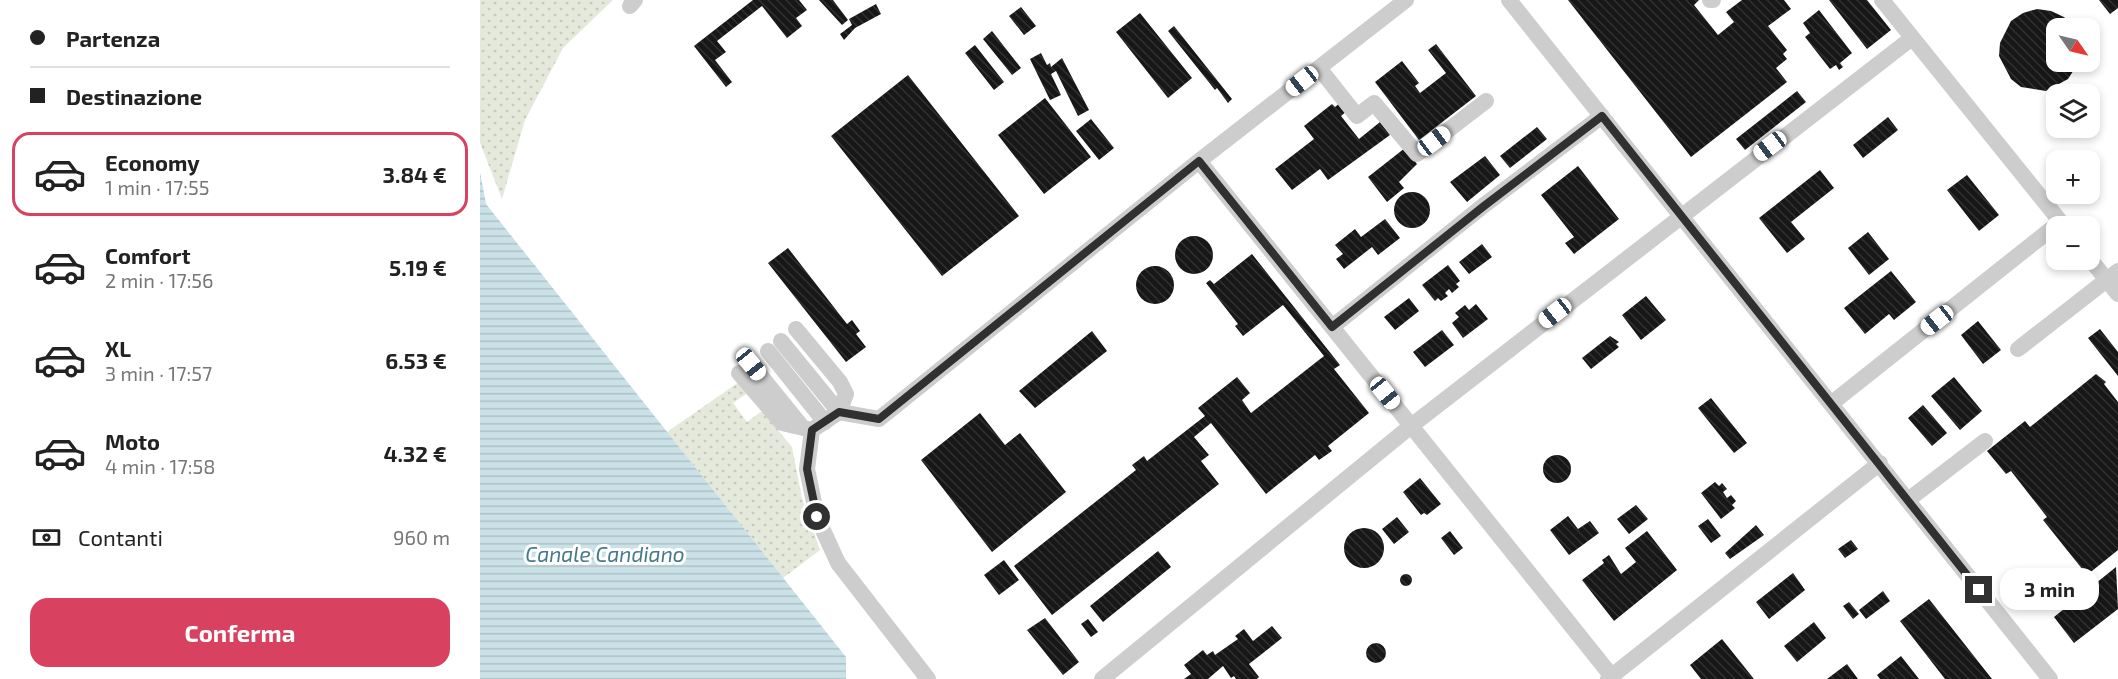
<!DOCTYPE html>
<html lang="it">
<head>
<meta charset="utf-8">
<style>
  :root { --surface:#fff; --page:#f2f2f2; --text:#222; --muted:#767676; --line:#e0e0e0; --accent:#d84160 }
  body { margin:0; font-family:"Exo 2",sans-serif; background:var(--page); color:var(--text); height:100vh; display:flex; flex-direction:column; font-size:22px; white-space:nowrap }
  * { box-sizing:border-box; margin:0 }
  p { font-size:20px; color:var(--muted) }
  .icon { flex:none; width:33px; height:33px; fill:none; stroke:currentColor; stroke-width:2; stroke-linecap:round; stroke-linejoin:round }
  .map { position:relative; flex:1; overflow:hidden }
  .drawer { display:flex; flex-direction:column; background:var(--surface); width:480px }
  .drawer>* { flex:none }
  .top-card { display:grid; align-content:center; height:132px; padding:0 30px; background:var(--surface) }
  .needle { width:39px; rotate:124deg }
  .controls { position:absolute; left:1566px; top:18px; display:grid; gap:12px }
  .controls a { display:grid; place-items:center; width:54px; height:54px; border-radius:12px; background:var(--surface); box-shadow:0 3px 9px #0003; font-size:30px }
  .end { position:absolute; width:27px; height:27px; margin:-14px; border:8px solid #303030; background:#fff; box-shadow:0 0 0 3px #fff }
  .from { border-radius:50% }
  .bubble { position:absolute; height:42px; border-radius:18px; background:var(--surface); box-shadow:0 3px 9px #0003; font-size:20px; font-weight:700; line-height:42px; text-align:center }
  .car { position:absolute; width:18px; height:36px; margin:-18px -9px; border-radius:8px; box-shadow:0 0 4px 2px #0007; background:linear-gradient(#fff 24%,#345 0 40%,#fff 0 76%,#345 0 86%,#fff 0) }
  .top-card b { display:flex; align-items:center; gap:21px; height:57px; font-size:22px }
  .top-card b+b { border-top:2px solid var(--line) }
  .top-card i { width:15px; height:15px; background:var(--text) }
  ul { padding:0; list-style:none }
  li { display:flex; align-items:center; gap:18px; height:84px; margin:0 12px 9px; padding:0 18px; border:3px solid transparent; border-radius:18px }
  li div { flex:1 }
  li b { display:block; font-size:22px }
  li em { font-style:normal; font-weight:700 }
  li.active { border-color:var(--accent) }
  li>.icon { width:54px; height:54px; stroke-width:1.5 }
  .pay { display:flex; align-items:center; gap:15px; height:66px; padding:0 30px; font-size:22px }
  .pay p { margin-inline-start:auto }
  .cta { display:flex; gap:12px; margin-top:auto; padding:12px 30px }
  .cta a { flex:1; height:69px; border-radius:18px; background:var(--accent); color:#fff; font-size:24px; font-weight:700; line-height:69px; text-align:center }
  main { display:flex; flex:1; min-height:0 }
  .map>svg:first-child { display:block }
  .grass { fill:url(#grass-dots) }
  .water { fill:url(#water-rules) }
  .building { fill:url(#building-back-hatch) }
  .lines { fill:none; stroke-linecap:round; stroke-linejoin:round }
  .minor { stroke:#cdcdcd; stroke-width:16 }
  .route { stroke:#303030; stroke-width:8 }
  .labels { text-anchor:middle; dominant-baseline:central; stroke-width:6; stroke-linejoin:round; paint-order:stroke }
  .water-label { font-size:21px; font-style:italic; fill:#447a8d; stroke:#fff }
</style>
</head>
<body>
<main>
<section class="drawer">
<div class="top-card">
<b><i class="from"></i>Partenza</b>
<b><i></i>Destinazione</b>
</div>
<ul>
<li class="active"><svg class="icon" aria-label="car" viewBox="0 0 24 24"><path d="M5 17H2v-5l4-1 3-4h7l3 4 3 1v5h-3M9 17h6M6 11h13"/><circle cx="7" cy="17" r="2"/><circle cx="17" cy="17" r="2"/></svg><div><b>Economy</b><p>1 min · 17:55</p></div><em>3.84 €</em></li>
<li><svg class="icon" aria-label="car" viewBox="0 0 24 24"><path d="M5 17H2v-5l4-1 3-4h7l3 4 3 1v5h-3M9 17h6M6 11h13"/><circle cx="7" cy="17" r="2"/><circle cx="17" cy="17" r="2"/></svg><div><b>Comfort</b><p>2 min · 17:56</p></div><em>5.19 €</em></li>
<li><svg class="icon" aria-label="car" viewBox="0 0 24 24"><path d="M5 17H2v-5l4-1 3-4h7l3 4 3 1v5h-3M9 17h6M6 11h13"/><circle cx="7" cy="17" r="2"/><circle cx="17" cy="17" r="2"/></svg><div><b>XL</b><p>3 min · 17:57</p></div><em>6.53 €</em></li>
<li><svg class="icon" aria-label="car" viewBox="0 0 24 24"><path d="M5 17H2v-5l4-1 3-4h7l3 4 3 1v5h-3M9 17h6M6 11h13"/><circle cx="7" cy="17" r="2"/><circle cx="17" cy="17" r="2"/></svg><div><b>Moto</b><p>4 min · 17:58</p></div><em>4.32 €</em></li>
</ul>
<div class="pay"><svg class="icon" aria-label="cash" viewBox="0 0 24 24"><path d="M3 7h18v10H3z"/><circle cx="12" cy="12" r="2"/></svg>Contanti<p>960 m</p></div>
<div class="cta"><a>Conferma</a></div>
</section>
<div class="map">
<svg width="1638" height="679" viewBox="0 0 1638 679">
  <defs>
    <pattern id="grass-dots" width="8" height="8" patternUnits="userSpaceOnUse" patternTransform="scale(1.5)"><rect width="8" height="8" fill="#e5e9dc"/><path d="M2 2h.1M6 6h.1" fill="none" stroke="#c5c8bd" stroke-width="1.8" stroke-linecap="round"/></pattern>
    <pattern id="water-rules" width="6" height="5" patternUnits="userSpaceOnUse" patternTransform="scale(1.5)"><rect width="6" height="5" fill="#cae1e8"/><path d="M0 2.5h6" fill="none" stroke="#aec1c7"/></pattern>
    <pattern id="building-back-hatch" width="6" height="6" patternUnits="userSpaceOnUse" patternTransform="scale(1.5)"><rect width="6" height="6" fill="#171717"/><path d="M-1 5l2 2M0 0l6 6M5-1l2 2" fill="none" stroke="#303030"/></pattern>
  </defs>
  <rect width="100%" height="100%" fill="#fff"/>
  <!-- grass -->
  <path class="grass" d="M0,0H133L83,48L45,120L22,199L0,143Z
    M259,382L269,392L253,403L267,422L282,411L312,447L322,498L340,550L303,578L187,432Z"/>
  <!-- water -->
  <path class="water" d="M0,172L6,204L366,657V679H0Z"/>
  <!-- building -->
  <path class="building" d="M273,0H319L327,10L316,18L322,26L307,38L282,6L237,41L246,52L235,60L252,82L246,87L214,46Z
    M339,0H353L368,20L362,25Z
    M1088,0H1219L1214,5L1238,35L1254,22L1246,12L1262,0H1304L1311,9L1288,26L1307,50L1303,54L1307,59L1296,68L1307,82L1211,157Z
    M1349,0H1387L1411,30L1387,49Z
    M1619,0H1638V8L1630,14Z
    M396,4L401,14L375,28L364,40L360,34L372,25L369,19Z
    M541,7L556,26L544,35L529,16Z
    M1557,9L1571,11L1584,17L1595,28H1576V62H1599L1588,79L1566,91L1541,87L1531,79L1519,56L1520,43L1531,21L1543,13Z
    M1339,10L1372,53L1360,63L1363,67L1359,70L1356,65L1350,69L1325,37L1330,33L1323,23Z
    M660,13L712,78L688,98L636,32Z
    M694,26L752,99L748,103L737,88L735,90L688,31Z
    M512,31L541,68L532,75L503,39Z
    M956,44L996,96L939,140L895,82L922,61L939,83L935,86L940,93L966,73L948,50Z
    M495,45L524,82L514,90L485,53Z
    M561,53L567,65L570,63L571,67L582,58L609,110L598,116L576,71L571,74L581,95L570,100L550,59Z
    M428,75L539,216L462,276L351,136Z
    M1317,91L1326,102L1265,150L1256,139Z
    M565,98L611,157L564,194L518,135Z
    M861,102L868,110L861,116L879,139L900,122L910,135L848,180L840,169L812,190L795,169L834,139L824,126L852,104L855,107Z
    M1408,117L1418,130L1383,158L1373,145Z
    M611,119L634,148L619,160L596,131Z
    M1057,127L1067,139L1030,168L1020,156Z
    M925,148L937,164L919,182L924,188L907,202L888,177Z
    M1005,156L1020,175L987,202L970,182Z
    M1098,166L1139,219L1094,254L1085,243L1094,237L1061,195Z
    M1340,170L1354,188L1311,222L1325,239L1307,253L1279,218Z
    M1487,175L1519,215L1499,231L1467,190Z
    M914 210a18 18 0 1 1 36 0a18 18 0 1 1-36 0Z
    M905,219L920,238L898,255L892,247L864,269L856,259L863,254L855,245L875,229L881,237Z
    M1388,232L1409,259L1389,275L1368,248Z
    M695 255a19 19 0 1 1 38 0a19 19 0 1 1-38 0Z
    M1002,244L1012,257L989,274L979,262Z
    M308,248L367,324L372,320L380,331L376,334L386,347L366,362L288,263Z
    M772,254L860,365L854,369L889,413L848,446L852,451L839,460L835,455L786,494L731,423L714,437L729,455L721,461L739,484L572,615L534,566L656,470L652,465L664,456L667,461L725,416L718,408L757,377L770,393L762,400L771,413L844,356L803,305L763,336L755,326L758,324L726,283L730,280L734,284Z
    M968,265L980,281L976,284L979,287L972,293L969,289L965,293L968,296L961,301L958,298L955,301L942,285Z
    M656 285a19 19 0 1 1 38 0a19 19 0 1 1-38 0Z
    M1411,271L1436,302L1414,320L1409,314L1385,334L1364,308Z
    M1166,296L1186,320L1161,340L1142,315Z
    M929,298L939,311L915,330L904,317Z
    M996,304L1008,319L983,338L972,323L979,317L975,313L985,305L989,310Z
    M1498,321L1521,350L1503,364L1481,335Z
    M1620,329L1638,352V376L1608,338Z
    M962,330L974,345L945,367L933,352Z
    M612,331L627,351L555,408L539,391Z
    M1130,336L1139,342L1136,344L1139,347L1111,369L1102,358Z
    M1616,374L1626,382L1624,384L1638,402V550L1607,575L1563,520L1567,517L1531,471L1526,474L1507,451L1545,421L1550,427Z
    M1474,377L1502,411L1480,430L1451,396Z
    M1231,398L1267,443L1254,453L1218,408Z
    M1443,405L1467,433L1452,446L1428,418Z
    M500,413L525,445L540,433L586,492L512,552L441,460Z
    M1063 469a14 14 0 1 1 28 0a14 14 0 1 1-28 0Z
    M940,478L961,504L947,515L944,513L941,515L923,492Z
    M1235,482L1239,486L1242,483L1247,489L1243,492L1247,498L1251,495L1256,501L1252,505L1255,508L1241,519L1221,493Z
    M1156,505L1168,519L1149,534L1137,519Z
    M1088,516L1098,529L1110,521L1119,533L1089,555L1070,530Z
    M917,517L929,532L914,544L902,529Z
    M1228,519L1241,536L1231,543L1218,526Z
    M1276,525L1284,535L1250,559L1245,553Z
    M864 548a20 20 0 1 1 40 0a20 20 0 1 1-40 0Z
    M970,531L983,548L974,555L961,538Z
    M1167,531L1197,570L1134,621L1102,580L1124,563L1122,560L1129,555L1141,574L1156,562L1145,548Z
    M1371,540L1378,549L1365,558L1358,549Z
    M678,551L691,567L623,622L610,606Z
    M524,560L539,580L519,595L504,575Z
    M1636,567L1638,609L1594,643L1574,617Z
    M1313,573L1325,590L1289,619L1276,602Z
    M920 580a6 6 0 1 1 12 0a6 6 0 1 1-12 0Z
    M1403,591L1410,601L1386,619L1379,610Z
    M1449,599L1512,679H1465L1420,621Z
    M1369,602L1379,614L1373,619L1363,606Z
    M565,618L599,662L583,675L547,630Z
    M608,619L618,632L611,637L601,624Z
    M1334,622L1346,638L1317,662L1304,646Z
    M792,626L802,638L769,664L779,677L777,679H756L754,676L751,678L743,666L728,679H704L711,674L704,665L723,650L727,655L733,651L735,655L758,639L755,636L764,629L773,641Z
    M1242,639L1274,679H1221L1210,665Z
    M886 653a10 10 0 1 1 20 0a10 10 0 1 1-20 0Z
    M1421,656L1439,679H1400L1397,675Z
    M1367,664L1378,679H1347Z"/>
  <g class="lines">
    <!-- minor -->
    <path class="minor" d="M1029,0L1570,679
      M1230,0H1233
      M1402,0L1584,226
      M150,6L155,0
      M839,68L877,116L894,103L937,154L1006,101
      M719,161L1134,679
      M1610,259L1638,294
      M852,327L1003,206L1122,116
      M301,341L359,412L366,394L360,382L316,329
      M1538,349L1638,271
      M288,351L345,422
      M271,364L323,428
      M259,373L302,423L332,430L359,412L399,419L719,161L926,0
      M1352,403L1580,222
      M332,430L327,469L337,517L358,563L448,679
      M1428,500L1505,441
      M622,679L931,426L1432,38
      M1128,679L1400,463"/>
  </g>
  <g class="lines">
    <!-- route -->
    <path class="route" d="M337,517L327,469L332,430L359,412L399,419L719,161L852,327L1004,206L1122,116L1499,590"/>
  </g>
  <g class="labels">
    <!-- water labels -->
    <g class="water-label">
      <text x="125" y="553">Canale Candiano</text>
    </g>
  </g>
</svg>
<div class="controls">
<a><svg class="needle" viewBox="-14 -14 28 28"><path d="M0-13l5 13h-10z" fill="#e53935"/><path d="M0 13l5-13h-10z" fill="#767676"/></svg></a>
<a><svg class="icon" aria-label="layers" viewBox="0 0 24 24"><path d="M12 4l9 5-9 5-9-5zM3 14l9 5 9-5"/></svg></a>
<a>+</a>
<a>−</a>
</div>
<i class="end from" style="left:337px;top:517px"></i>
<i class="end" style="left:1499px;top:590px"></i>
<div class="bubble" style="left:1520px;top:568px;width:99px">3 min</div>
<i class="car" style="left:822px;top:81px;rotate:232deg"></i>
<i class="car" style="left:954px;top:141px;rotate:53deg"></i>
<i class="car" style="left:1290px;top:146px;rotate:233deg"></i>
<i class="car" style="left:1075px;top:313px;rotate:232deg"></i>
<i class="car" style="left:1457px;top:320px;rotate:232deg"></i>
<i class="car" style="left:271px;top:364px;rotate:141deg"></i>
<i class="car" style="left:905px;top:393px;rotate:141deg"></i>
</div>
</main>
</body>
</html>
